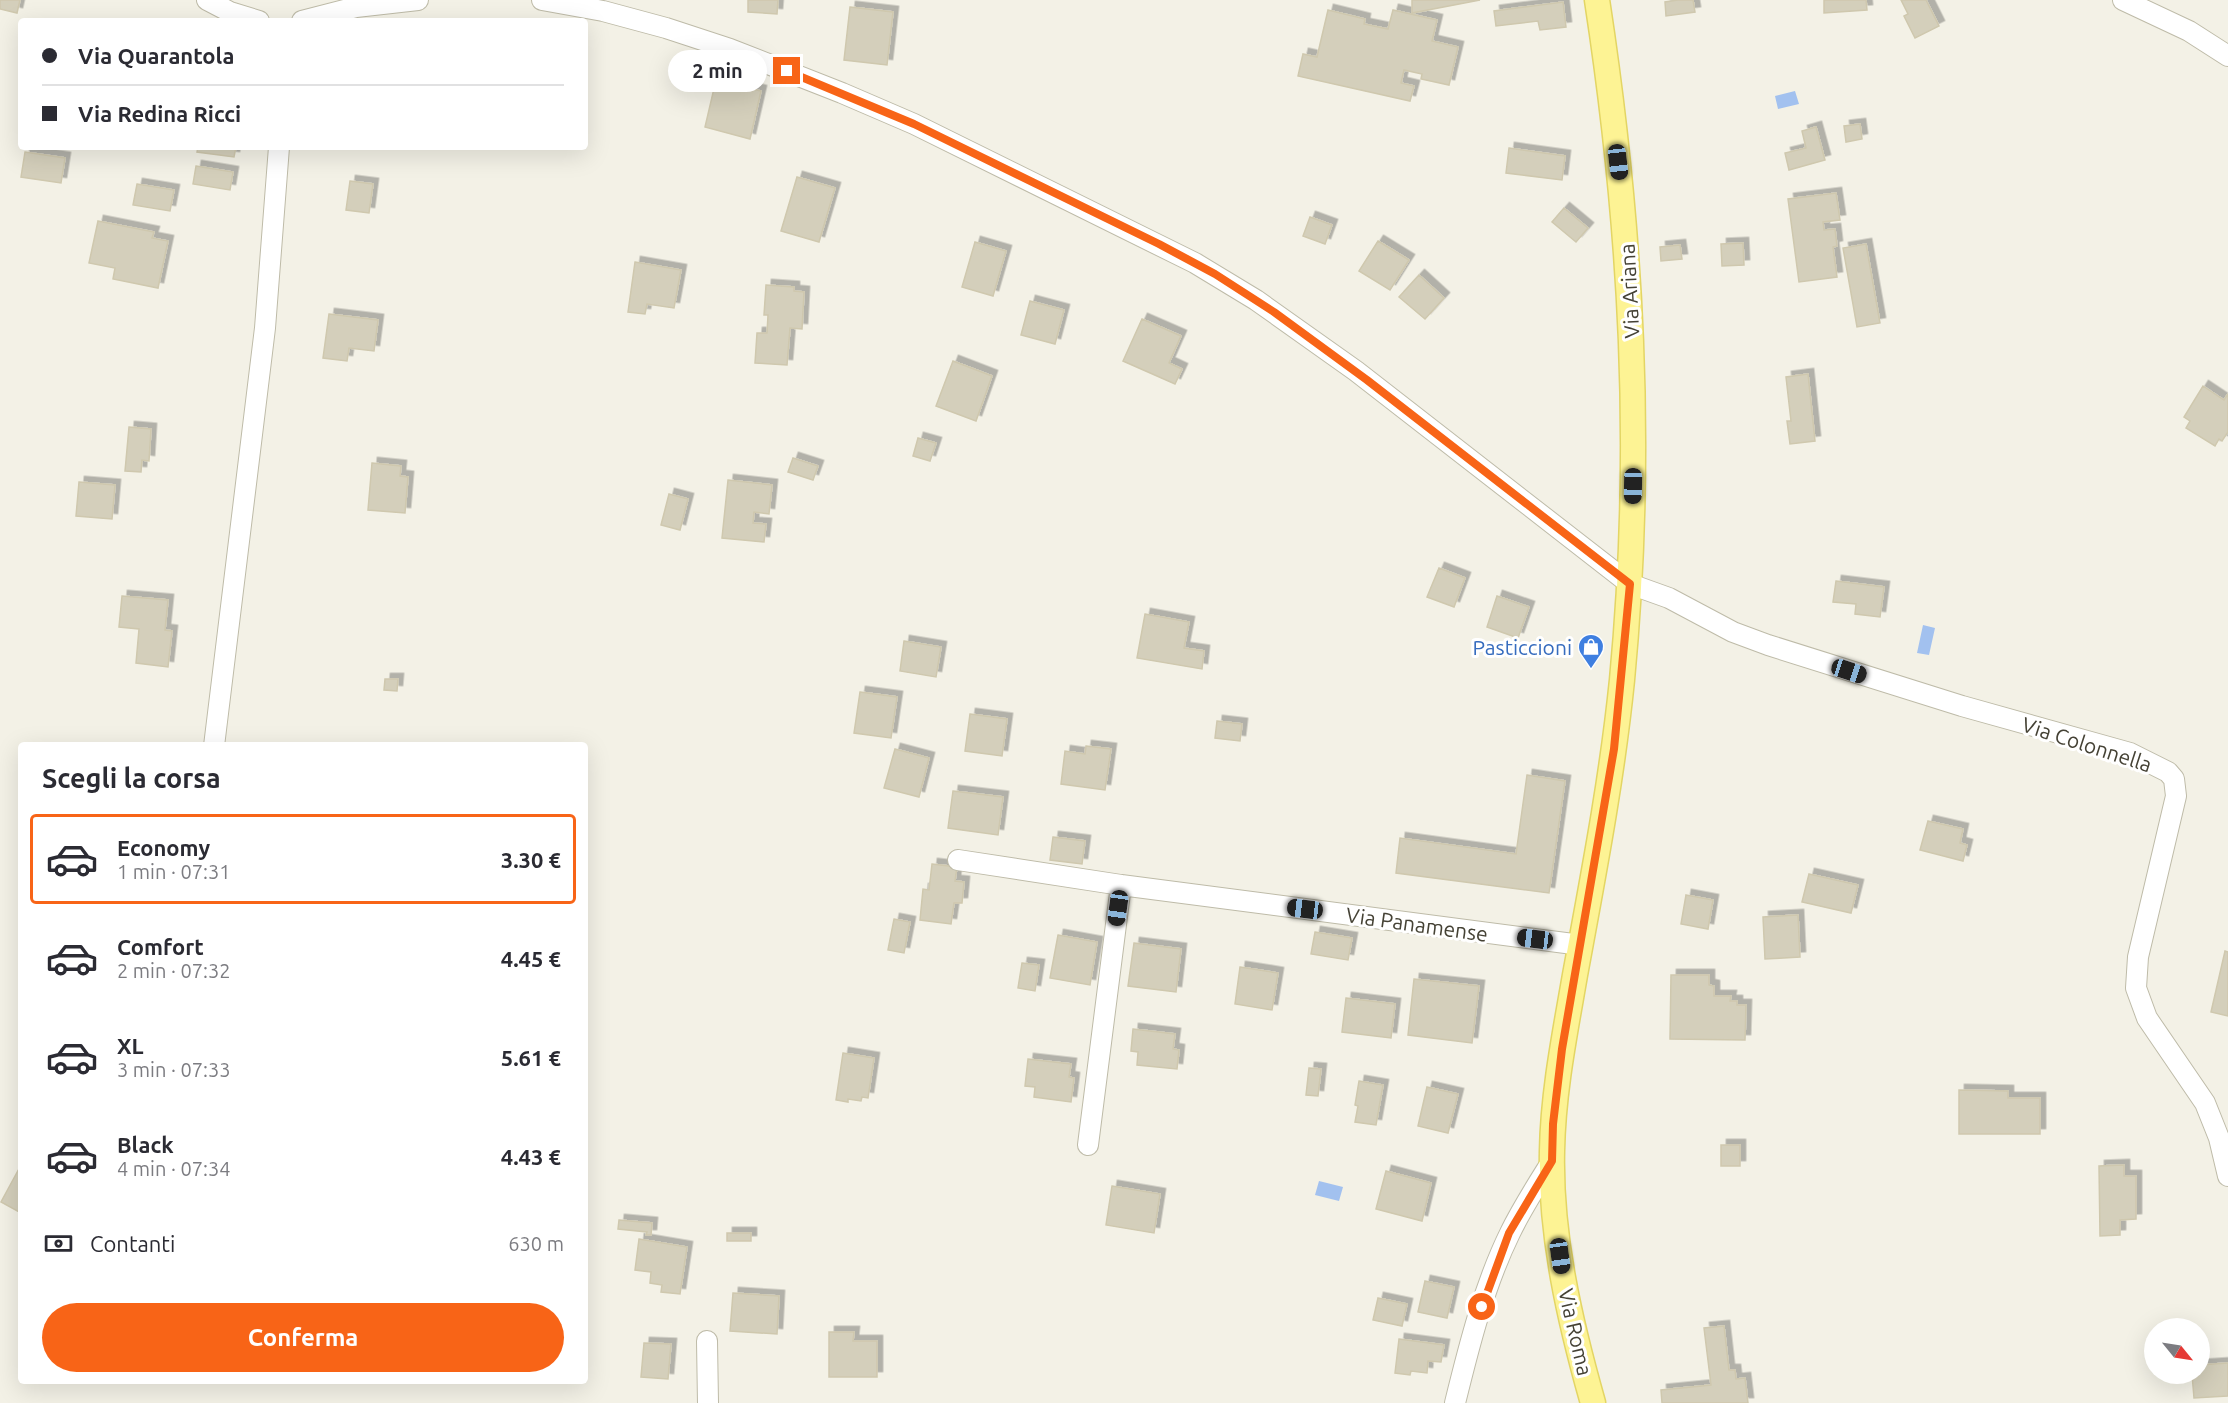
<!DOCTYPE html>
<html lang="it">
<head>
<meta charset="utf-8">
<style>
  :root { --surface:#fff; --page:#f7f7f7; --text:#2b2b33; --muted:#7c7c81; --line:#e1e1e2; --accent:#f86417 }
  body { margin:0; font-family:Ubuntu,sans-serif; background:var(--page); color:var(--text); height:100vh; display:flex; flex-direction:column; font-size:22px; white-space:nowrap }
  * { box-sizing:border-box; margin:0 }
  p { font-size:20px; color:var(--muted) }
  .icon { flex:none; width:33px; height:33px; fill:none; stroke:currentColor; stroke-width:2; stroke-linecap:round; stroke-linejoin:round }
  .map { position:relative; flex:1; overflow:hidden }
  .side { position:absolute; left:18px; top:742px; width:570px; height:642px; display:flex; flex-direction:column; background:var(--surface); border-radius:6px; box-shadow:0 6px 24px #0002 }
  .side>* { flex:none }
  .banner { position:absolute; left:18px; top:18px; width:570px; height:132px; border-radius:6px; box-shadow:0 6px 24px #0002; display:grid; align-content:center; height:132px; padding:0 24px; background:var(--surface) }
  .needle { width:39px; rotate:120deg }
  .buttons { position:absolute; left:2144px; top:1318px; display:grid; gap:12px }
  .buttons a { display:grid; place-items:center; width:66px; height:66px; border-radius:50%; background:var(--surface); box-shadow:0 6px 24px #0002; font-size:30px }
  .end { position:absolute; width:27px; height:27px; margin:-14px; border:8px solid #f86417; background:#fff; box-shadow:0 0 0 3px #fff }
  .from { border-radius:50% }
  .bubble { position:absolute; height:42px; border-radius:21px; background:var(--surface); box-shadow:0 6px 24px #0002; font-size:20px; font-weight:700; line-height:42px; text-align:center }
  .car { position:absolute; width:18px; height:36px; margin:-18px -9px; border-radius:8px; box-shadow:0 0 4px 2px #0007; background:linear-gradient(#222 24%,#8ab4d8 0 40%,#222 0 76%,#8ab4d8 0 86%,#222 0) }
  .banner b { display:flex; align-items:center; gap:21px; height:57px; font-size:22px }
  .banner b+b { border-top:2px solid var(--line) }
  .banner i { width:15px; height:15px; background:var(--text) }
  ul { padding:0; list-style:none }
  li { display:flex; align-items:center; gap:18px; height:90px; margin:0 12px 9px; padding:0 12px; border:3px solid transparent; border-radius:6px }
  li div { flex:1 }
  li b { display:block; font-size:22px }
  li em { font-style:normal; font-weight:700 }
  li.selected { border-color:var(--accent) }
  li>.icon { width:54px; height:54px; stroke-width:1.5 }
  h2 { padding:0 24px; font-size:27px; line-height:72px }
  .pay { display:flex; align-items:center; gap:15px; height:66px; padding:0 24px; font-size:22px }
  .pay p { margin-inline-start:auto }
  .action { display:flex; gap:12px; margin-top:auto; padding:12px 24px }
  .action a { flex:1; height:69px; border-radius:36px; background:var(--accent); color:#fff; font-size:24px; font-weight:700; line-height:69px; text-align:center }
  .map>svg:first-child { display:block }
  .water { fill:#a2c1ef }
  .building { fill:#d4cfbb; stroke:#cfc8ae; stroke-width:1.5; filter:url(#shadow) }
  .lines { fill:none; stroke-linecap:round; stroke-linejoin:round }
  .minor-casing { stroke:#bebba8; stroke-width:22 }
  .major-casing { stroke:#e3d564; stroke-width:27 }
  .minor { stroke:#fff; stroke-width:20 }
  .major { stroke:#fdf394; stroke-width:24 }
  .route { stroke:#f86417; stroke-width:8 }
  .labels { text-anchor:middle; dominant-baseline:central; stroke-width:6; stroke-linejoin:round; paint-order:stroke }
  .street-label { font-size:21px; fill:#454235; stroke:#fff }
  .shop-label { font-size:21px; fill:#366cbe; stroke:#fff; text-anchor:end }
</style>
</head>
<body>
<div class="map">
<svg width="2228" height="1403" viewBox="0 0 2228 1403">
  <defs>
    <filter id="shadow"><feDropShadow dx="5.5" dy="-5.5" stdDeviation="0" flood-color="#0004"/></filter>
  </defs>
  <rect width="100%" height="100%" fill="#f3f1e6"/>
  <!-- water -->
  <path class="water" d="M1795,91L1799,104L1778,109L1775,96Z
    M1923,625L1935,628L1929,655L1917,653Z
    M1319,1181L1343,1187L1339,1201L1315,1195Z"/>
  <!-- building -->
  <path class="building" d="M0,0H20L17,13L0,9Z
    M748,0H778L777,14L748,12Z
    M1412,0H1480L1412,13Z
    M1678,0H1693L1695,12L1666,16L1665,2Z
    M1824,0H1866L1867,10L1824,13Z
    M1901,0H1926L1939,26L1915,38L1904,16L1908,14Z
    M1563,2L1566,27L1540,30L1538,21L1496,26L1494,11Z
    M850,7L893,12L887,65L844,60Z
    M1328,10L1365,19L1364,24L1388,29L1393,10L1437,20L1432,41L1458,47L1449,85L1421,79L1422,74L1404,70L1401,83L1414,86L1410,101L1298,76L1303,54L1317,57Z
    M716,80L761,91L750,139L705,127Z
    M1860,124L1862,139L1846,142L1844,126Z
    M1816,127L1825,160L1789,170L1785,153L1806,148L1802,131Z
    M198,147H236L234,157L197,152Z
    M1509,148L1565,156L1562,180L1506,173Z
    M25,152L65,158L61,183L21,177Z
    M196,166L233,172L230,190L193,184Z
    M797,177L835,188L819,242L781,231Z
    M350,181L373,184L369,213L346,210Z
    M137,184L174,190L170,211L133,205Z
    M1836,193L1840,220L1823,222L1824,230L1835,229L1837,246L1833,247L1837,277L1799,282L1788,199Z
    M1564,208L1588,228L1576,242L1552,222Z
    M1310,217L1332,225L1325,244L1303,236Z
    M98,221L154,232L152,238L168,241L158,288L113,279L115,268L89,263Z
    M1378,241L1409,260L1390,290L1359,271Z
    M975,242L1006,251L993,296L962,287Z
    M1743,243L1744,265L1722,266L1721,244Z
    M1866,244L1880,323L1857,327L1843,248Z
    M1680,245L1682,259L1661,261L1660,247Z
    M635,262L681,270L674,308L647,304L645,314L628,312Z
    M1419,275L1444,298L1425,319L1399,297Z
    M766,285L794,287V291L804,292L802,329L790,328L787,365L755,363L757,333H767L768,315H764Z
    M1030,301L1064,310L1055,344L1021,335Z
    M329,314L378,320L374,351L349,348L347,361L323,358Z
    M1142,319L1181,336L1169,363L1182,369L1175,384L1123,361Z
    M953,361L992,376L976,421L936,406Z
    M1808,374L1815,441L1790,444L1787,421H1791L1786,377Z
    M2203,386L2224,400L2228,394V432L2222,441L2219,439L2215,446L2186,428L2190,421L2184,417Z
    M129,427L151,429L149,461L142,460L141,472L125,471Z
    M918,438L936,443L930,461L913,456Z
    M793,458L818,466L813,480L788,472Z
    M372,463L401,466L400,476L408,477L405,513L368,510Z
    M728,480L772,485L769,514L754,512L753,523L766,524L764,542L722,538Z
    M79,482L115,485L112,519L76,516Z
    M669,494L688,499L680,530L661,525Z
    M1439,568L1465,578L1454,607L1427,597Z
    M1836,581L1884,587L1880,617L1855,614L1856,604L1833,602Z
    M122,596L168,600L165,630L172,631L168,667L136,663L139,629L119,627Z
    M1497,596L1529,607L1518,638L1487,627Z
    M1145,614L1189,622L1184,648L1204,651L1202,669L1137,658Z
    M904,641L941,647L936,677L900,671Z
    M385,679H398L397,691L384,690Z
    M860,692L897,697L891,738L854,733Z
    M970,714L1007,719L1002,756L965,751Z
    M1217,721L1242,724L1240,741L1215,738Z
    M1086,746L1111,749L1105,790L1061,784L1065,751L1085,754Z
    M895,749L929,758L919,797L884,788Z
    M1527,775L1565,781L1549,893L1396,873L1400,838L1516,854Z
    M953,791L1003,797L998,835L948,828Z
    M1928,821L1963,829L1960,843L1967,845L1963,861L1920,850Z
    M1053,837L1085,841L1082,864L1050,860Z
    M932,864L957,867L955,881L964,882L962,903H954L951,924L920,920L923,889L929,890Z
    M1809,874L1858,885L1851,913L1802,902Z
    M1686,895L1713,900L1708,929L1681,924Z
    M1798,915L1800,957L1765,959L1763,917Z
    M894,919L910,922L904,953L888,950Z
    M1315,932L1352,938L1348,960L1311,954Z
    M1058,935L1097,942L1090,985L1050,978Z
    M1134,943L1181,949L1176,992L1128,986Z
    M2225,951L2228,952V1016L2211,1012Z
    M1022,963L1039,965L1035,991L1018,988Z
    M1240,967L1278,973L1272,1010L1235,1004Z
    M1671,975H1709V985L1714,986V996H1731L1730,1001H1737V1005H1746L1745,1040L1670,1039Z
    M1414,979L1479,986L1472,1043L1408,1035Z
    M1346,998L1395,1004L1391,1038L1342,1032Z
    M1133,1029L1175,1034L1173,1049L1179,1050L1177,1069L1137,1065L1138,1052L1131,1051Z
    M843,1053L874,1058L868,1098L862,1097L861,1101L848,1099V1102L836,1100Z
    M1028,1059L1071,1064L1069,1077L1074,1078L1071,1102L1034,1097L1035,1087L1025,1086Z
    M1309,1068L1321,1069L1318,1096L1306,1095Z
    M1359,1081L1383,1085L1376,1125L1355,1122L1358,1106L1355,1105Z
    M1427,1087L1458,1094L1448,1133L1418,1126Z
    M1959,1090L2008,1091V1098H2040V1134H1959Z
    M1721,1145H1740V1166H1721Z
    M21,1165V1213L1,1202Z
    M2124,1165V1176H2136V1219L2120,1220V1235L2100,1236L2099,1166Z
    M1386,1171L1431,1183L1422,1221L1376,1209Z
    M1112,1186L1160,1194L1154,1233L1106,1225Z
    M619,1220L652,1223L651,1235H646L647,1232L618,1229Z
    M727,1233H751V1241H727Z
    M639,1239L687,1247L680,1294L661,1292L662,1285L650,1283L651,1272L635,1270Z
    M1425,1281L1454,1287L1447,1318L1418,1312Z
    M733,1293L779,1296L777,1334L730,1331Z
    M1378,1298L1407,1304L1402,1326L1373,1320Z
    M1724,1326L1729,1370H1735L1736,1379L1745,1378L1748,1403H1662L1661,1390L1711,1385L1704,1328Z
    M829,1332H854L853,1341H877V1377H829Z
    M1399,1339L1444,1345L1441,1362L1428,1361L1427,1373L1411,1371L1410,1375L1395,1373Z
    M644,1343L671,1344L668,1379L641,1377Z
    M2228,1363V1396L2194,1398L2192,1374H2199V1365Z"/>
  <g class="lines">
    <defs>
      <path id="minor" d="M207,0L230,12L259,21
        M542,0L603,11L666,28L730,49L842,93L914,124L1195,263L1256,300L1356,371L1630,584L1669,598L1733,632L1768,645L1962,706L2130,753L2168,772L2174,779L2176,796L2138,957L2136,988L2147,1018L2205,1103L2219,1138L2228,1176
        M2123,0L2189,31L2228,56
        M302,21L356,7L418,0
        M214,746L265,328L279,147
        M958,860L1121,885
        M1088,1145L1121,885L1581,945
        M707,1341L708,1403
        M1455,1403C1469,1346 1484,1286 1510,1233C1522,1208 1537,1185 1552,1161"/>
      <path id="major" d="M1593,1403C1570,1322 1550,1236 1552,1151C1553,1092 1565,1033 1575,975C1593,877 1612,779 1622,680C1644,449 1632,229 1597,0"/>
    </defs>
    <!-- minor casing -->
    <use href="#minor" class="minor-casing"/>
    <!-- major casing -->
    <use href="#major" class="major-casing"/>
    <!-- minor -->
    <use href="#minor" class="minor"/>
    <!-- major -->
    <use href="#major" class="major"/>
  </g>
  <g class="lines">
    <!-- route -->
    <path class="route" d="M787,71L914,124L1159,244L1215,274L1274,312L1367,380L1630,584L1614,749L1562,1049L1553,1124L1552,1161L1509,1233L1482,1307"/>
  </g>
  <!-- icons -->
  <defs>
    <symbol id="shop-pin" viewBox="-11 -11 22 30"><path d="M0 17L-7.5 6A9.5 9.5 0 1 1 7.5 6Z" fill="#3f7fe0" stroke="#fff"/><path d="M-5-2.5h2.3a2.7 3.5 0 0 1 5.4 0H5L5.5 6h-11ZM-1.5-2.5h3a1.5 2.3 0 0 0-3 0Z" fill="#fff"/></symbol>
  </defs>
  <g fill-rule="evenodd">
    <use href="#shop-pin" x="1576" y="632" width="30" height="40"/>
  </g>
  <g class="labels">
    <!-- street labels -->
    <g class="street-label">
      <text transform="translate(1629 291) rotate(-93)">Via Ariana</text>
      <text transform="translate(2087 744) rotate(18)">Via Colonnella</text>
      <text transform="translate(1417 924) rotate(8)">Via Panamense</text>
      <text transform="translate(1576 1332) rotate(77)">Via Roma</text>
    </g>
    <!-- shop labels -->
    <g class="shop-label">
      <text x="1572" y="647">Pasticcioni</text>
    </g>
  </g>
</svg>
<div class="buttons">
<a><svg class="needle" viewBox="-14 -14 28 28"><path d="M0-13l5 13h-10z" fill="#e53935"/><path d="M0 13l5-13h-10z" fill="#7c7c81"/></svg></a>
</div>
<i class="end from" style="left:1482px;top:1307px"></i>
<i class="end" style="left:787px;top:71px"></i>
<div class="bubble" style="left:668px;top:50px;width:99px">2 min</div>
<i class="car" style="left:1618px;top:162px;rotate:173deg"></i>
<i class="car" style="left:1633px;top:486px;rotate:181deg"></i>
<i class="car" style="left:1849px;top:671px;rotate:108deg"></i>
<i class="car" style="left:1118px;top:908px;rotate:188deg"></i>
<i class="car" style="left:1305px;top:909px;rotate:277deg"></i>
<i class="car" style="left:1535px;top:939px;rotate:277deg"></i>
<i class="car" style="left:1560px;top:1256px;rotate:172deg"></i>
<div class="banner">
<b><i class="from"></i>Via Quarantola</b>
<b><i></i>Via Redina Ricci</b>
</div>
<section class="side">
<h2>Scegli la corsa</h2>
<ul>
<li class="selected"><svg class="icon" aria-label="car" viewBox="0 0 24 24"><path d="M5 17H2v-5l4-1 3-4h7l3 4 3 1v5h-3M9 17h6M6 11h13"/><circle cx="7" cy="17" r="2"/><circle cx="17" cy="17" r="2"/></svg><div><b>Economy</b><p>1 min · 07:31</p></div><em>3.30 €</em></li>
<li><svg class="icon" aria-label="car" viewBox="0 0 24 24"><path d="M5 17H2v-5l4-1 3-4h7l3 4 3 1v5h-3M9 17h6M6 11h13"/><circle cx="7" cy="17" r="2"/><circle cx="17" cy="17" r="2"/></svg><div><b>Comfort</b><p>2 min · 07:32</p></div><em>4.45 €</em></li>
<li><svg class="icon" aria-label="car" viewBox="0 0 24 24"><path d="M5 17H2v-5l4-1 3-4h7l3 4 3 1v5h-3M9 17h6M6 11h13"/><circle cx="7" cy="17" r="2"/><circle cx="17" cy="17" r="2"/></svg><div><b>XL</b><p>3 min · 07:33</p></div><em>5.61 €</em></li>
<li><svg class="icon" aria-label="car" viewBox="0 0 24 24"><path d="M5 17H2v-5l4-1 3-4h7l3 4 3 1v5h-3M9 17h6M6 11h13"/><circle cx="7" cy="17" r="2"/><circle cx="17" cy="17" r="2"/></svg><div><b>Black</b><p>4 min · 07:34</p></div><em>4.43 €</em></li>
</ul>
<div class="pay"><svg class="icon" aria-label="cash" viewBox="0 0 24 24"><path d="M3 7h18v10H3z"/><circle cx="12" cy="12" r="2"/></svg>Contanti<p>630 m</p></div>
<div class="action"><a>Conferma</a></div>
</section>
</div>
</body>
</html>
